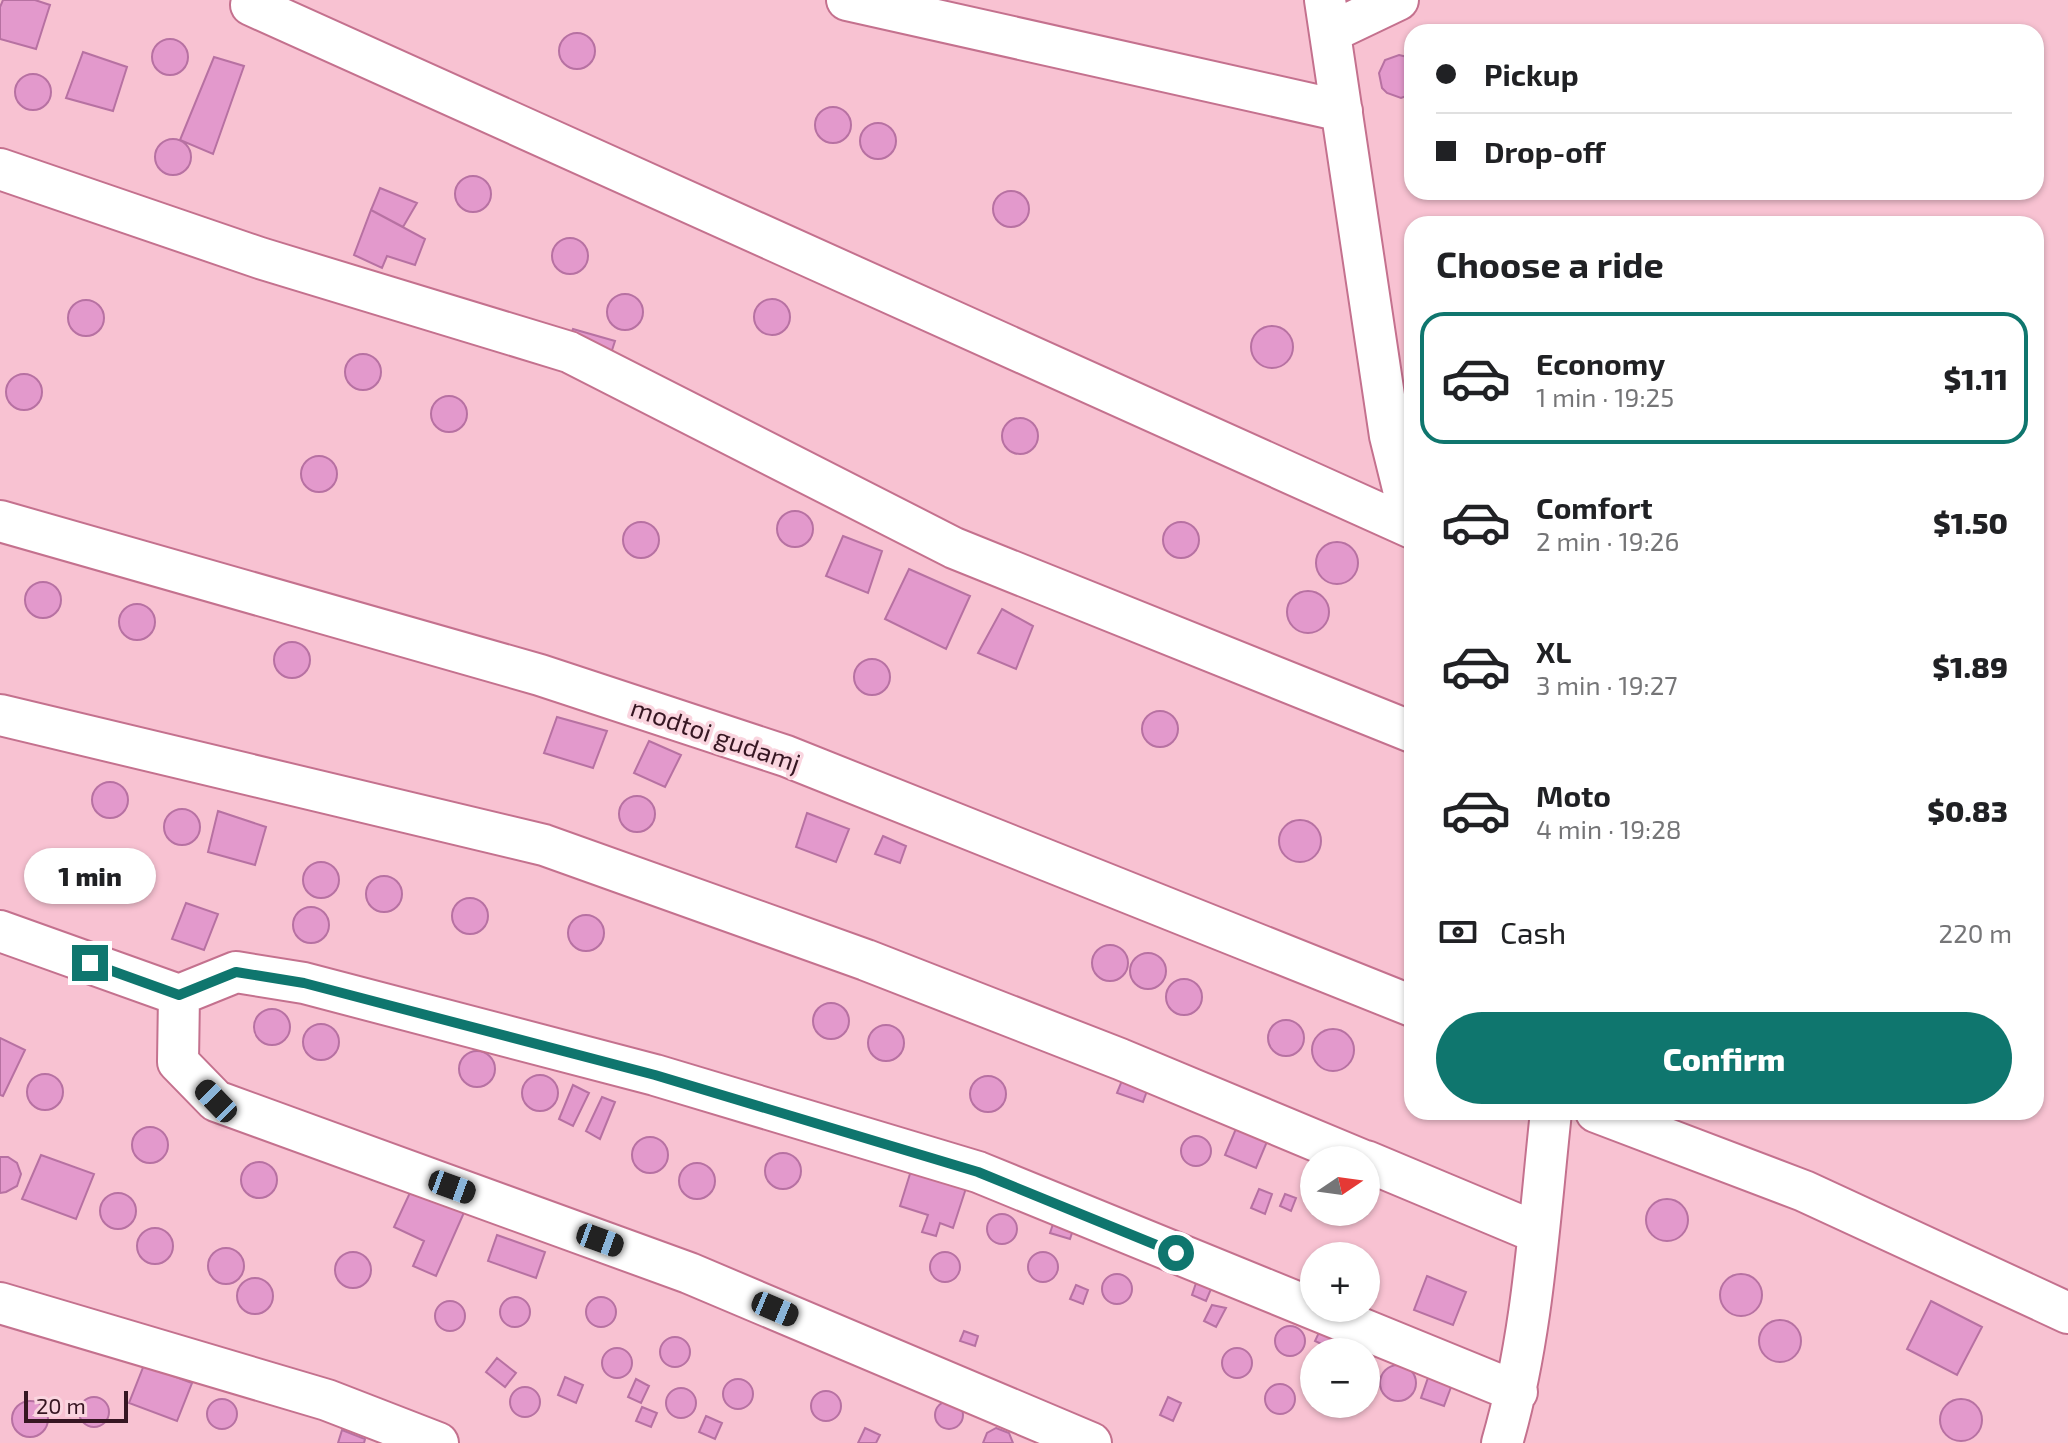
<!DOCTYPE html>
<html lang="en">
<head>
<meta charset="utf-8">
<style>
  :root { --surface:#fff; --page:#f6f6f6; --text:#202124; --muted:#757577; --line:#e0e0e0; --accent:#0f766e }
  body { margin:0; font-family:"Exo 2",sans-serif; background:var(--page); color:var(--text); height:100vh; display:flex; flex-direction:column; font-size:30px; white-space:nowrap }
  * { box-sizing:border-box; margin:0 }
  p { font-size:26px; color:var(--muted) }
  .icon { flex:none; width:44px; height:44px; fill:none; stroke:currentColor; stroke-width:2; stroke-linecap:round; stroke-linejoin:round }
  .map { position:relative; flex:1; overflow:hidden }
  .panel { position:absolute; left:1404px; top:216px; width:640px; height:904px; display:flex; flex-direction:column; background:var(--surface); border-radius:24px; box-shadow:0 2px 6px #0004 }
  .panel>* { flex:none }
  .banner { position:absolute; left:1404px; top:24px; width:640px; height:176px; border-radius:24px; box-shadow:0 2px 6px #0004; display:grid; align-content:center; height:176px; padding:0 32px; background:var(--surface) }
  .needle { width:52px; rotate:77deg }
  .tools { position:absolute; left:1300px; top:1146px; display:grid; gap:16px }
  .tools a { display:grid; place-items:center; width:80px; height:80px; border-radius:50%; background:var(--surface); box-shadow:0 2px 6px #0004; font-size:40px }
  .scale { position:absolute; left:24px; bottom:20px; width:104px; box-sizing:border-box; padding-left:8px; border:4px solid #361622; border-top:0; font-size:22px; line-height:28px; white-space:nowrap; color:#361622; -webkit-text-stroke:6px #fad5df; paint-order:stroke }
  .end { position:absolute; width:36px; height:36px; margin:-18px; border:10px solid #0f766e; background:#fff; box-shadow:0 0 0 4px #fff }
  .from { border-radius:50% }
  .bubble { position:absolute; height:56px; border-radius:28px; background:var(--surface); box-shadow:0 2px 6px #0004; font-size:26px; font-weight:800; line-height:56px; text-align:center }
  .car { position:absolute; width:24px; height:48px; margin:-24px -12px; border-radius:10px; box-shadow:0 0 6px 2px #0007; background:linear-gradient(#222 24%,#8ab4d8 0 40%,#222 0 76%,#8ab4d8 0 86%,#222 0) }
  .banner b { display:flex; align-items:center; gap:28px; height:76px; font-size:30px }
  .banner b+b { border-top:2px solid var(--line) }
  .banner i { width:20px; height:20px; background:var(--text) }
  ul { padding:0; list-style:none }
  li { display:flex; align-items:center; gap:24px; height:132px; margin:0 16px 12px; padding:0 16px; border:4px solid transparent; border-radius:24px }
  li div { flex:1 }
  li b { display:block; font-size:30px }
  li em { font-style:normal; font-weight:800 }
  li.current { border-color:var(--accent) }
  li>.icon { width:72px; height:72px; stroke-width:1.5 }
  h2 { padding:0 32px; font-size:36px; line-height:96px }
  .pay { display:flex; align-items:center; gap:20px; height:88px; padding:0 32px; font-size:30px }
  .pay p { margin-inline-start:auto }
  .button { display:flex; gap:16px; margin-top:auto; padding:16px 32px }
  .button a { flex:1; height:92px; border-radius:48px; background:var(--accent); color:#fff; font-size:32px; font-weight:800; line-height:92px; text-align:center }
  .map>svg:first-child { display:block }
  .building { fill:#e399cc; stroke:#b771a2; stroke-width:2 }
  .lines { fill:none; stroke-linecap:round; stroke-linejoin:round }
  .minor-casing { stroke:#c4718e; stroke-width:44 }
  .minor { stroke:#fff; stroke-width:40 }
  .route { stroke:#0f766e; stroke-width:10 }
  .labels { text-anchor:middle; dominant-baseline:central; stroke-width:7; stroke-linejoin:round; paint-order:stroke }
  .street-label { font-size:26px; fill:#361622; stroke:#fad5df }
</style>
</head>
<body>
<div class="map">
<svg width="2068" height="1443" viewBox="0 0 2068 1443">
  <rect width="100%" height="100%" fill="#f8c2d2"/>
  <!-- building -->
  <path class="building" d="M3,0H35L50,5L36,49L0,39V7Z
    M559 51a18 18 0 1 1 36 0a18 18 0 1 1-36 0Z
    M152 57a18 18 0 1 1 36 0a18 18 0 1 1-36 0Z
    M83,52L127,67L113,111L66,98Z
    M1399,55L1412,58V94L1401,98L1387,93L1382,88L1379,73L1385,60Z
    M214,57L244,66L213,154L180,140Z
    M15 92a18 18 0 1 1 36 0a18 18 0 1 1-36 0Z
    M815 125a18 18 0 1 1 36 0a18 18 0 1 1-36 0Z
    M860 141a18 18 0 1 1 36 0a18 18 0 1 1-36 0Z
    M155 157a18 18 0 1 1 36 0a18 18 0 1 1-36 0Z
    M455 194a18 18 0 1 1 36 0a18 18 0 1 1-36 0Z
    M380,188L417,203L403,227L371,210Z
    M993 209a18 18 0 1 1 36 0a18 18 0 1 1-36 0Z
    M371,210L425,239L415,265L387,256L382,268L354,255Z
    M552 256a18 18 0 1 1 36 0a18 18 0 1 1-36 0Z
    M607 312a18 18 0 1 1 36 0a18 18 0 1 1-36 0Z
    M754 317a18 18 0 1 1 36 0a18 18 0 1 1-36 0Z
    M68 318a18 18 0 1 1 36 0a18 18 0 1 1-36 0Z
    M1251 347a21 21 0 1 1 42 0a21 21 0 1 1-42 0Z
    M573,329L615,341L604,375L562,356Z
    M345 372a18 18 0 1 1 36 0a18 18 0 1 1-36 0Z
    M6 392a18 18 0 1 1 36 0a18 18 0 1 1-36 0Z
    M431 414a18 18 0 1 1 36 0a18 18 0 1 1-36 0Z
    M1002 436a18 18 0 1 1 36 0a18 18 0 1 1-36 0Z
    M301 474a18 18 0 1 1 36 0a18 18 0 1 1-36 0Z
    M777 529a18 18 0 1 1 36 0a18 18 0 1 1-36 0Z
    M623 540a18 18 0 1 1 36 0a18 18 0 1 1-36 0Z
    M1163 540a18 18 0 1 1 36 0a18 18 0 1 1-36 0Z
    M843,536L882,551L868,593L826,576Z
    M1316 563a21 21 0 1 1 42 0a21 21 0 1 1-42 0Z
    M909,569L970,596L946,649L885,619Z
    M25 600a18 18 0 1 1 36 0a18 18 0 1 1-36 0Z
    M1287 612a21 21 0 1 1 42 0a21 21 0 1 1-42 0Z
    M119 622a18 18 0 1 1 36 0a18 18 0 1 1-36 0Z
    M1002,609L1033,626L1016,669L978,653Z
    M274 660a18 18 0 1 1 36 0a18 18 0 1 1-36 0Z
    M854 677a18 18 0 1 1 36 0a18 18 0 1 1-36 0Z
    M1142 729a18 18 0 1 1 36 0a18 18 0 1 1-36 0Z
    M557,717L607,731L593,768L544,753Z
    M649,741L681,755L665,787L634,773Z
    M92 800a18 18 0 1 1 36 0a18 18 0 1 1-36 0Z
    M619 814a18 18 0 1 1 36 0a18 18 0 1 1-36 0Z
    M164 827a18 18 0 1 1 36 0a18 18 0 1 1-36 0Z
    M218,811L266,827L255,865L208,852Z
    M807,813L849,829L836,862L796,847Z
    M1279 841a21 21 0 1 1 42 0a21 21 0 1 1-42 0Z
    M883,836L906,846L900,863L875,854Z
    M303 880a18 18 0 1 1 36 0a18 18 0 1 1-36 0Z
    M366 894a18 18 0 1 1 36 0a18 18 0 1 1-36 0Z
    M452 916a18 18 0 1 1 36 0a18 18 0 1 1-36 0Z
    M186,903L218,914L204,950L172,939Z
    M293 925a18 18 0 1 1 36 0a18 18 0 1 1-36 0Z
    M568 933a18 18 0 1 1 36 0a18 18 0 1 1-36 0Z
    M1092 963a18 18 0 1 1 36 0a18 18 0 1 1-36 0Z
    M1130 971a18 18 0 1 1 36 0a18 18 0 1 1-36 0Z
    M1166 997a18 18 0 1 1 36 0a18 18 0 1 1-36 0Z
    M813 1021a18 18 0 1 1 36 0a18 18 0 1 1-36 0Z
    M254 1027a18 18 0 1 1 36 0a18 18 0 1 1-36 0Z
    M1268 1038a18 18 0 1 1 36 0a18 18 0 1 1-36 0Z
    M303 1042a18 18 0 1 1 36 0a18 18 0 1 1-36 0Z
    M868 1043a18 18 0 1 1 36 0a18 18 0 1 1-36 0Z
    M1312 1050a21 21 0 1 1 42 0a21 21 0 1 1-42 0Z
    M0,1038L25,1050L3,1096L0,1095Z
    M459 1069a18 18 0 1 1 36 0a18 18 0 1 1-36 0Z
    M27 1092a18 18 0 1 1 36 0a18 18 0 1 1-36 0Z
    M522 1093a18 18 0 1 1 36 0a18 18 0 1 1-36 0Z
    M970 1094a18 18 0 1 1 36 0a18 18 0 1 1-36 0Z
    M1123,1078L1148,1088L1143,1102L1117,1093Z
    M573,1085L589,1093L573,1126L559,1119Z
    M602,1097L615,1102L600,1139L586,1131Z
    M1240,1119L1271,1132L1256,1168L1225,1155Z
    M132 1145a18 18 0 1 1 36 0a18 18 0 1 1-36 0Z
    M1181 1151a15 15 0 1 1 30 0a15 15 0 1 1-30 0Z
    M632 1155a18 18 0 1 1 36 0a18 18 0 1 1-36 0Z
    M765 1171a18 18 0 1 1 36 0a18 18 0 1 1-36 0Z
    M41,1155L94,1174L76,1219L22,1199Z
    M0,1157H8L17,1163L21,1174L17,1186L6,1192L0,1193Z
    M914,1161L969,1179L953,1228L940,1223L936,1236L922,1232L928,1215L900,1206Z
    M241 1180a18 18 0 1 1 36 0a18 18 0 1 1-36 0Z
    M679 1181a18 18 0 1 1 36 0a18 18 0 1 1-36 0Z
    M414,1184L466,1208L436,1276L413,1266L424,1241L394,1227Z
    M1259,1189L1272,1194L1265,1214L1251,1208Z
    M100 1211a18 18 0 1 1 36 0a18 18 0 1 1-36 0Z
    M1285,1194L1296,1198L1291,1211L1280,1206Z
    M1646 1220a21 21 0 1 1 42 0a21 21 0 1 1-42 0Z
    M987 1229a15 15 0 1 1 30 0a15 15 0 1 1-30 0Z
    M1055,1218L1075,1224L1070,1239L1050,1233Z
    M137 1246a18 18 0 1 1 36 0a18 18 0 1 1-36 0Z
    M497,1235L545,1252L536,1278L488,1261Z
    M208 1266a18 18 0 1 1 36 0a18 18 0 1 1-36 0Z
    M335 1270a18 18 0 1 1 36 0a18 18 0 1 1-36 0Z
    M1028 1267a15 15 0 1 1 30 0a15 15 0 1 1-30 0Z
    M930 1267a15 15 0 1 1 30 0a15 15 0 1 1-30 0Z
    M1720 1295a21 21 0 1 1 42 0a21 21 0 1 1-42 0Z
    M1102 1289a15 15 0 1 1 30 0a15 15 0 1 1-30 0Z
    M1427,1276L1466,1292L1453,1325L1414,1310Z
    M237 1296a18 18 0 1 1 36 0a18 18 0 1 1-36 0Z
    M1196,1283L1211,1289L1206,1301L1192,1295Z
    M1076,1285L1088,1290L1083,1304L1070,1299Z
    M586 1312a15 15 0 1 1 30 0a15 15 0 1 1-30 0Z
    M500 1312a15 15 0 1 1 30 0a15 15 0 1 1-30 0Z
    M435 1316a15 15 0 1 1 30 0a15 15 0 1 1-30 0Z
    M1931,1301L1982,1327L1957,1375L1907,1349Z
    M1212,1305L1226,1308L1216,1327L1204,1321Z
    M1759 1341a21 21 0 1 1 42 0a21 21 0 1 1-42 0Z
    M1275 1341a15 15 0 1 1 30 0a15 15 0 1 1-30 0Z
    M1322,1326L1343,1336L1336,1351L1315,1341Z
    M964,1331L978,1336L975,1346L960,1341Z
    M660 1352a15 15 0 1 1 30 0a15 15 0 1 1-30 0Z
    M1222 1363a15 15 0 1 1 30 0a15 15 0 1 1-30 0Z
    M602 1363a15 15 0 1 1 30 0a15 15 0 1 1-30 0Z
    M497,1358L516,1373L505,1387L486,1372Z
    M144,1365L192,1383L177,1421L129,1403Z
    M1380 1383a18 18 0 1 1 36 0a18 18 0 1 1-36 0Z
    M1430,1372L1454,1379L1444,1406L1421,1398Z
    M565,1377L583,1385L576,1403L558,1395Z
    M723 1394a15 15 0 1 1 30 0a15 15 0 1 1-30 0Z
    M636,1379L649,1386L641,1403L628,1397Z
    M1265 1399a15 15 0 1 1 30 0a15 15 0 1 1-30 0Z
    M510 1402a15 15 0 1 1 30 0a15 15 0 1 1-30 0Z
    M666 1403a15 15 0 1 1 30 0a15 15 0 1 1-30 0Z
    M811 1406a15 15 0 1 1 30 0a15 15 0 1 1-30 0Z
    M79 1412a15 15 0 1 1 30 0a15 15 0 1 1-30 0Z
    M1168,1397L1181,1403L1173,1421L1160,1415Z
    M1940 1420a21 21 0 1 1 42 0a21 21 0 1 1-42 0Z
    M207 1414a15 15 0 1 1 30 0a15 15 0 1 1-30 0Z
    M935 1415a14 14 0 1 1 28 0a14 14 0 1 1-28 0Z
    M12 1419a18 18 0 1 1 36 0a18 18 0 1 1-36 0Z
    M642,1407L657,1413L651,1427L636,1421Z
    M706,1416L722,1423L715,1439L699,1432Z
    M865,1428L880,1435L876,1443H858Z
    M996,1428L1009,1433L1013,1443H983L987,1433Z
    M342,1430L365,1439L364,1443H338Z"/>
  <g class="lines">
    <defs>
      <path id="minor" d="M847,0L1342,111
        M1325,0L1390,436L1412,525
        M251,5L1412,528
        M1331,32L1398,0
        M0,169L260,258L569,352L954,548L1412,732
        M0,521L540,675L786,756L1412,1006
        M0,715L544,845L866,960L1120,1059L1362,1160
        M0,931L179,995L178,1062L216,1101L689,1273L1091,1443
        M179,995L236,972L304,983L655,1075L978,1172L1517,1392
        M1596,1112L1804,1191L2068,1313
        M1366,1161L1538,1233
        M0,1303L327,1400L438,1443
        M1502,1443C1533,1337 1539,1222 1551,1112"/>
    </defs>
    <!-- minor casing -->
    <use href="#minor" class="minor-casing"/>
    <!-- minor -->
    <use href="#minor" class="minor"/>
  </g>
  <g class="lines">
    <!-- route -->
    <path class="route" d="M90,963L179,995L236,972L304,983L655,1075L978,1172L1176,1253"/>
  </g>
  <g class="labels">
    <!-- street labels -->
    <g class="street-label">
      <text transform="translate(716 734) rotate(19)">modtoi gudamj</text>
    </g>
  </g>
</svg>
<div class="tools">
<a><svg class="needle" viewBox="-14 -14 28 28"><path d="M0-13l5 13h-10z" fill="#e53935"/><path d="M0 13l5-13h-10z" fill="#757577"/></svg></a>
<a>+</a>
<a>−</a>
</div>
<div class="scale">20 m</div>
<i class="end from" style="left:1176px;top:1253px"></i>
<i class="end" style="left:90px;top:963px"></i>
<div class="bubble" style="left:24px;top:848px;width:132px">1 min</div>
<i class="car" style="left:216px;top:1101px;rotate:316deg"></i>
<i class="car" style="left:452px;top:1187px;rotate:110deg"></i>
<i class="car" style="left:600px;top:1240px;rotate:110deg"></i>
<i class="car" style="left:775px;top:1309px;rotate:113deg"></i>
<div class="banner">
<b><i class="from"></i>Pickup</b>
<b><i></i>Drop-off</b>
</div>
<section class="panel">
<h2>Choose a ride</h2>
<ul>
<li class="current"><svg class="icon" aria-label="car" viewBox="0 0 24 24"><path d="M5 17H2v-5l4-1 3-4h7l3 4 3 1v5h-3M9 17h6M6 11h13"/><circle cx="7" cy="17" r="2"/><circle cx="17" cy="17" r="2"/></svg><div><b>Economy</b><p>1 min · 19:25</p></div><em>$1.11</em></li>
<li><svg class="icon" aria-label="car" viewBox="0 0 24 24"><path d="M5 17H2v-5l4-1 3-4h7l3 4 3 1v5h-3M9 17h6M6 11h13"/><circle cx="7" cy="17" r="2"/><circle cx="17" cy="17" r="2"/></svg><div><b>Comfort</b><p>2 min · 19:26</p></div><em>$1.50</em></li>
<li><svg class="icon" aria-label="car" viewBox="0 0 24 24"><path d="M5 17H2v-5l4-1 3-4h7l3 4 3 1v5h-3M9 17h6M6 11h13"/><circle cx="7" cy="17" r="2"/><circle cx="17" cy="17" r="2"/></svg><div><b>XL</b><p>3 min · 19:27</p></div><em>$1.89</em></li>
<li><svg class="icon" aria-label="car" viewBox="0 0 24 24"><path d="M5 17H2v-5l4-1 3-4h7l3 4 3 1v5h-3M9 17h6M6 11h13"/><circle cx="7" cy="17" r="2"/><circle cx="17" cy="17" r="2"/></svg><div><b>Moto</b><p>4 min · 19:28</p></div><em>$0.83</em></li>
</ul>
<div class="pay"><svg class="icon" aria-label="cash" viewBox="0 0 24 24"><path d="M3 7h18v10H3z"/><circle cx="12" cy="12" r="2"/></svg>Cash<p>220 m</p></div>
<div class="button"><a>Confirm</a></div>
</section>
</div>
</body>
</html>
